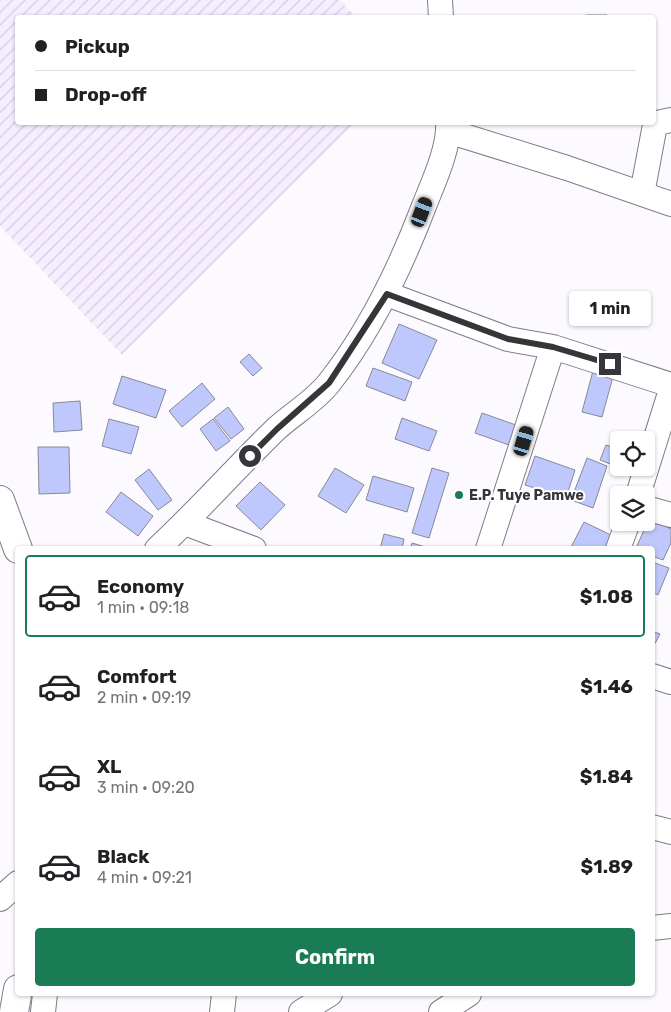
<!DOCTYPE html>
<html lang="en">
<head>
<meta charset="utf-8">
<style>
  :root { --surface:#fff; --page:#f6f6f6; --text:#202124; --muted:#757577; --line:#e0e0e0; --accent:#197c54 }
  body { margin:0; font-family:Rubik,sans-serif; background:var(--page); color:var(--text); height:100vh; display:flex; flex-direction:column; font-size:19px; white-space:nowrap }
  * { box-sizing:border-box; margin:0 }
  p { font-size:16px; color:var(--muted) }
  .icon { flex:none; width:28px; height:28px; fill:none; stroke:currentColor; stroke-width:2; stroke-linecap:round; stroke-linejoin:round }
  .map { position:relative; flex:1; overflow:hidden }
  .sheet { position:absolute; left:15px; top:546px; width:640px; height:450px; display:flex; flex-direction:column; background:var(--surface); border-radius:5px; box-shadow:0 1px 4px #0004 }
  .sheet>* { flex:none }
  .hud { position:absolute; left:15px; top:15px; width:641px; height:110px; border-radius:5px; box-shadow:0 1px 4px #0004; display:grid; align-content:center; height:110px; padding:0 20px; background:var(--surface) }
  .tools { position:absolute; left:610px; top:431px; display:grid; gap:10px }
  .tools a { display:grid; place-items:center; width:45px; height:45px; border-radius:5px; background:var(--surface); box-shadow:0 1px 4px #0004; font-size:25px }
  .end { position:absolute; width:22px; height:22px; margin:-11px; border:6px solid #38353a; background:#fff; box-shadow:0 0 0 2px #fff }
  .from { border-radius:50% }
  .bubble { position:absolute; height:35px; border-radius:5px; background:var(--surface); box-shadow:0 1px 4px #0004; font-size:16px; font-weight:700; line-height:35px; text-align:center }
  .car { position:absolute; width:15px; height:30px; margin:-15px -8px; border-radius:6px; box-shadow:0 0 4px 1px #0007; background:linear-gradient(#222 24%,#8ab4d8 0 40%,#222 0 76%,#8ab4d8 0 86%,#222 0) }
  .hud b { display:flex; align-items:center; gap:18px; height:48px; font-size:19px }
  .hud b+b { border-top:1px solid var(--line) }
  .hud i { width:12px; height:12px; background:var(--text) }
  ul { padding:9px 0 0; list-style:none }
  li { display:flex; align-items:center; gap:15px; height:82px; margin:0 10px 8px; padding:0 10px; border:2px solid transparent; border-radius:5px }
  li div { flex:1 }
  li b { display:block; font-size:19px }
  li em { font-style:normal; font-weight:700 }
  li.active { border-color:var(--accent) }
  li>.icon { width:45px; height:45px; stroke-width:1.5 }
  .button { display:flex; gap:10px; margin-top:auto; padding:10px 20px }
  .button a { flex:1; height:58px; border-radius:5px; background:var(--accent); color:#fff; font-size:20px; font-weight:700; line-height:58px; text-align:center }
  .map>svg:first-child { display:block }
  .industrial { fill:url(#industrial-furrows) }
  .building { fill:#bfc8fc; stroke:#878996 }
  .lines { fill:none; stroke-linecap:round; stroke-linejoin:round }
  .minor-casing { stroke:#817c88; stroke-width:26 }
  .major-casing { stroke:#817c88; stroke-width:30 }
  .minor { stroke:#fff; stroke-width:24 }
  .major { stroke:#fff; stroke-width:28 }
  .route { stroke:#38353a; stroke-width:6 }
  .poi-dot { fill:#197c54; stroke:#fff; stroke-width:2 }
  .labels { text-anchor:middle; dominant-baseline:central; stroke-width:4; stroke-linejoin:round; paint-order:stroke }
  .poi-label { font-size:14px; font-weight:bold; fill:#38353a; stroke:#fff; text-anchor:start }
</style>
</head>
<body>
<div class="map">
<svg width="671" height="1012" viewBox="0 0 671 1012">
  <defs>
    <pattern id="industrial-furrows" width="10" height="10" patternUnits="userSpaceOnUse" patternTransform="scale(1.25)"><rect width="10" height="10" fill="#f6eeff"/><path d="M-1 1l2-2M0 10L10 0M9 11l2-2" fill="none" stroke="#d4cddb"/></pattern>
  </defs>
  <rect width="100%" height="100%" fill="#fcfaff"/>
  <!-- industrial -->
  <path class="industrial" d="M0,0H340L356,17L18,18V122L355,123L122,355L0,226Z"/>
  <!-- building -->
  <path class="building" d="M586,15H607V18H586Z
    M399,324L437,340L419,379L382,363Z
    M249,354L262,368L253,376L240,362Z
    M594,367L614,373L602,417L582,412Z
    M373,368L412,382L405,401L366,386Z
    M122,376L166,390L156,418L113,404Z
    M202,383L215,399L182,427L169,411Z
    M80,401L82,430L54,432L53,403Z
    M228,407L244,429L231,439L214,418Z
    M482,413L516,425L509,445L475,433Z
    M402,418L437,431L429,451L395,439Z
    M109,419L139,427L131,454L102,446Z
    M213,419L230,441L216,451L200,429Z
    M606,445L619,449V468H635L633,473L600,460Z
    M38,447H69L70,493L39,494Z
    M535,456L575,470L566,498L525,485Z
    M587,458L607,466L593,508L571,500Z
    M335,468L364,485L346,513L318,496Z
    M432,468L449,473L429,538L412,533Z
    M149,469L172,500L158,510L135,480Z
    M373,476L414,488L407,512L366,500Z
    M260,482L285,505L261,530L236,506Z
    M121,492L153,516L138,536L106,512Z
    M649,519L671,529V543L663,560L652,556V549L636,548Z
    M584,522L613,536L607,549H570Z
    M384,534L404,539L402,549H380Z
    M412,543L432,549H410Z
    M652,562L669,568L658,595L652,592Z
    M652,631L660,634L652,649Z"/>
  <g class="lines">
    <defs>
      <path id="minor" d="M440,0L441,18
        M448,131L567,168L671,204
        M642,194L654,130L657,123L671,120
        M387,294L508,339L553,347L671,385
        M638,495L671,390
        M646,508L671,515
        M185,523L254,549
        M157,549C198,511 235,469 275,430C292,414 314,402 329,383C371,330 400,269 424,206C433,183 450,147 448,122
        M488,549L553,347
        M618,549L628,522
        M652,676L671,682
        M652,827L671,832
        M0,899L18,883
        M652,928L671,926
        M43,1012L45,994
        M222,1012L224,994
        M301,1012L330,994
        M441,1012L469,994"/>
      <path id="major" d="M0,500L18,549
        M14,1012L18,989"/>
    </defs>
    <!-- minor casing -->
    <use href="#minor" class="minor-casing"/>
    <!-- major casing -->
    <use href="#major" class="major-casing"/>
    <!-- minor -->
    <use href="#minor" class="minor"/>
    <!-- major -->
    <use href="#major" class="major"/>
  </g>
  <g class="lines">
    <!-- route -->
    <path class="route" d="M250,456L277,429L329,383L387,294L508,339L553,347L610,364"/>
  </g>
  <!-- markers -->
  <circle class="poi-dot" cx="459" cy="495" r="5"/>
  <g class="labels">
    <!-- poi labels -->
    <g class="poi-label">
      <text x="469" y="495">E.P. Tuye Pamwe</text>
    </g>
  </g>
</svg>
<div class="tools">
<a><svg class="icon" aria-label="locate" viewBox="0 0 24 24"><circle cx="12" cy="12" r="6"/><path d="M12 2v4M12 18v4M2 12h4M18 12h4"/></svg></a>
<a><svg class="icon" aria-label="layers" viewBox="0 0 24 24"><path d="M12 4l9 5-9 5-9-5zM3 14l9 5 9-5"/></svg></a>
</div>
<i class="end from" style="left:250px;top:456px"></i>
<i class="end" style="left:610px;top:364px"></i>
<div class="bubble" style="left:569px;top:291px;width:82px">1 min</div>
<i class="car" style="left:422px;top:212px;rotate:21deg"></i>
<i class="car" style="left:524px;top:441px;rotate:17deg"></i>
<div class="hud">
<b><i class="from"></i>Pickup</b>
<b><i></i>Drop-off</b>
</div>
<section class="sheet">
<ul>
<li class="active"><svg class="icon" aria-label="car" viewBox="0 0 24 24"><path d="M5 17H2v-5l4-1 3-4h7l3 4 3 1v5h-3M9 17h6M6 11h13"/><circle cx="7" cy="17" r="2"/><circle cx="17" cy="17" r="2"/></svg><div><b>Economy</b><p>1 min · 09:18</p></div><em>$1.08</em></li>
<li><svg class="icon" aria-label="car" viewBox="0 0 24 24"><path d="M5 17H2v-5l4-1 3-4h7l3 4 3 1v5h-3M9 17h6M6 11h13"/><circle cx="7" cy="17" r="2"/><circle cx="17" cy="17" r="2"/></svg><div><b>Comfort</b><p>2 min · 09:19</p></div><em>$1.46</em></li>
<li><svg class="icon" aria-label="car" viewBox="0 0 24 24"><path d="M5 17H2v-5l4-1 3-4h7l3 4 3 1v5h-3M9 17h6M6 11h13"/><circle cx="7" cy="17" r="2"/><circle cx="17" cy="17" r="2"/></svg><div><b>XL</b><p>3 min · 09:20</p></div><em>$1.84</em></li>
<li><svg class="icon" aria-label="car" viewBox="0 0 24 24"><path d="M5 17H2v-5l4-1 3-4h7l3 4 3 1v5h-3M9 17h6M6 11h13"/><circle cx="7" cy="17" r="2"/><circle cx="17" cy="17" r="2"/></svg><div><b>Black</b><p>4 min · 09:21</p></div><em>$1.89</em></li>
</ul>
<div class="button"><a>Confirm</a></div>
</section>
</div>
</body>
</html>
